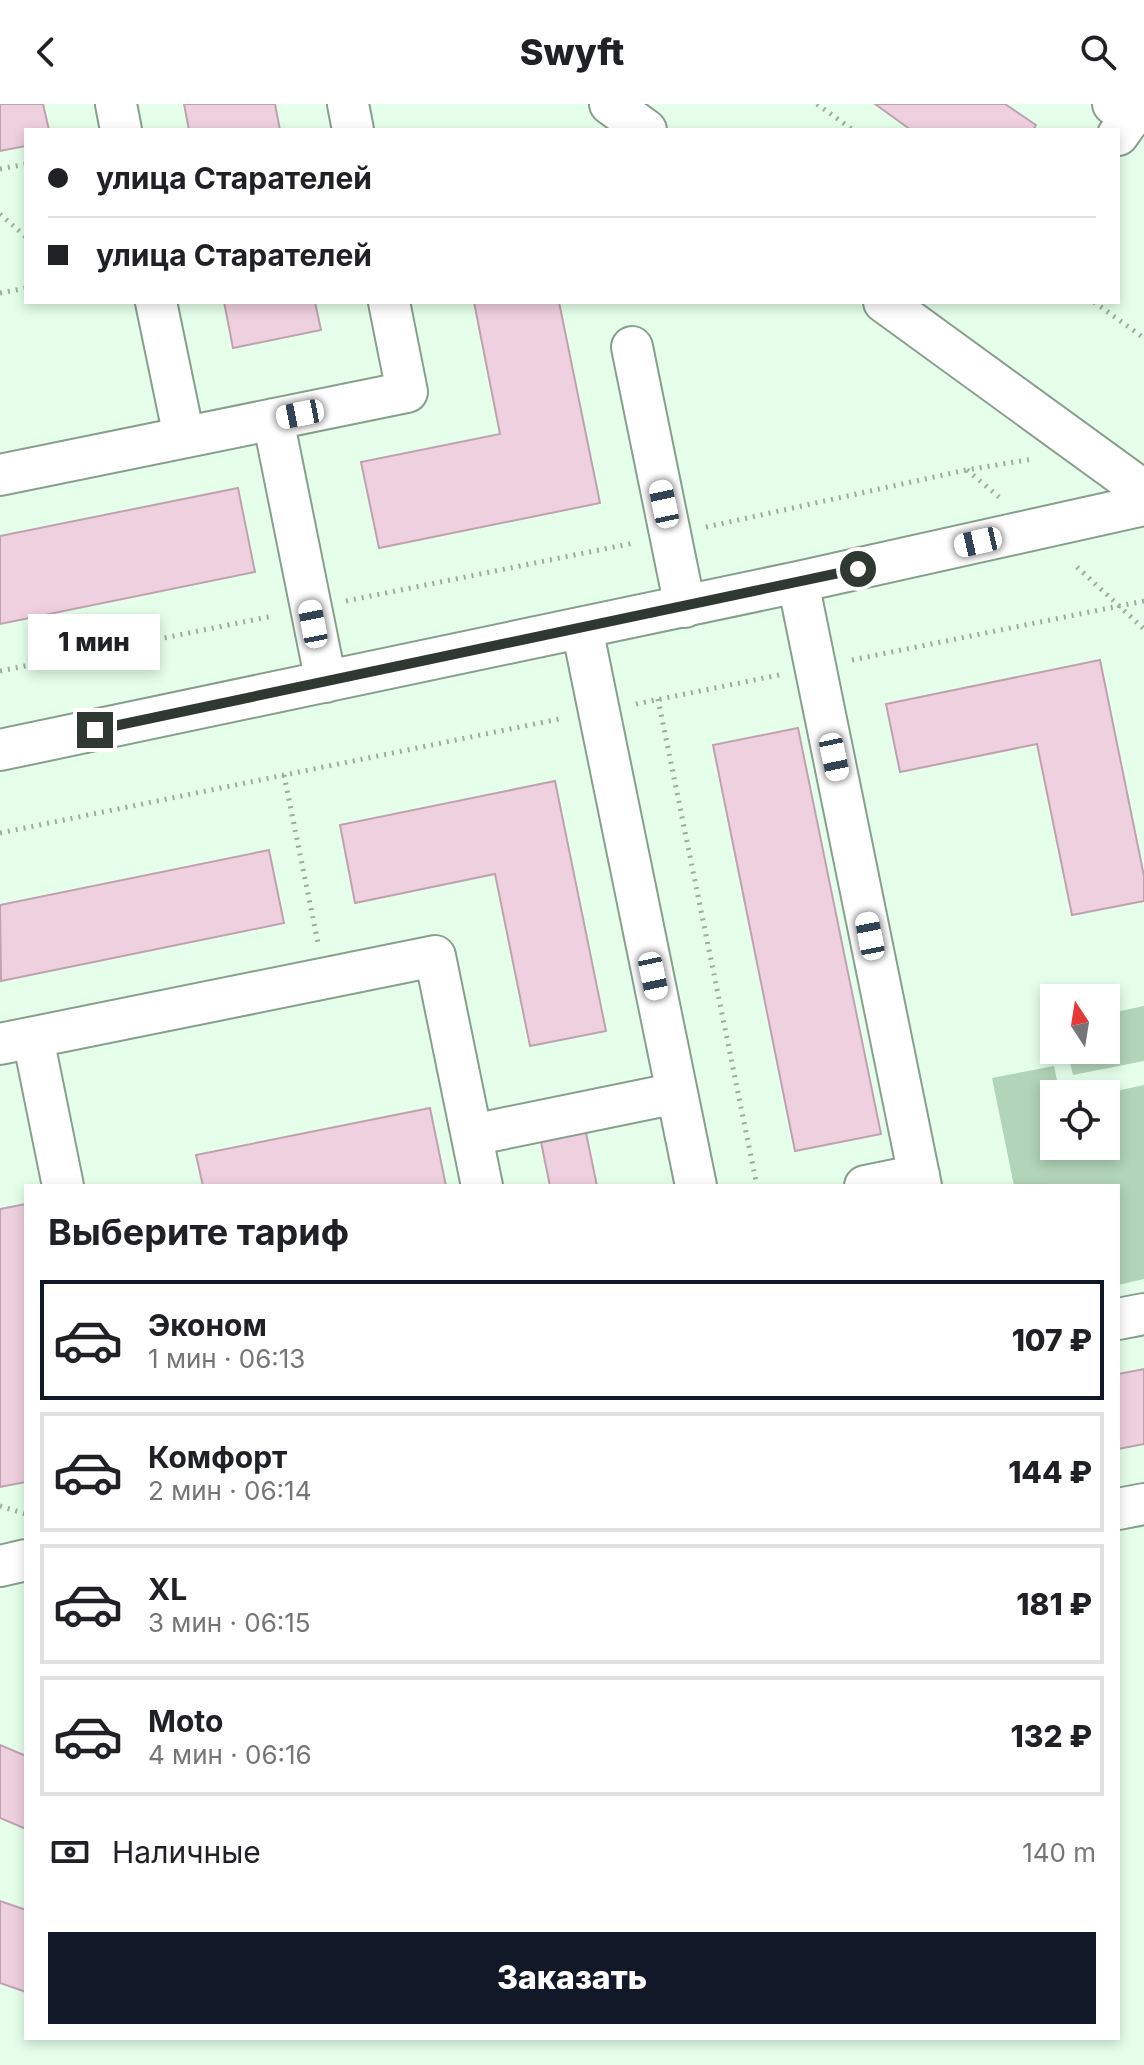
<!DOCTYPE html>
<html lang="ru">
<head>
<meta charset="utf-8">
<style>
  :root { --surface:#fff; --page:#f2f2f2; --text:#202124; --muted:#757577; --line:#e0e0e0; --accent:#111827 }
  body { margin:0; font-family:Inter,sans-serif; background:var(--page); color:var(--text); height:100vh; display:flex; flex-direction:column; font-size:30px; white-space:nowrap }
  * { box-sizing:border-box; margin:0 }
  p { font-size:26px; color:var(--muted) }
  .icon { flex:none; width:44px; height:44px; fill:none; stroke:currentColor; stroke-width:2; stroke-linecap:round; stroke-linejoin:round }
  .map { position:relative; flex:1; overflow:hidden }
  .sheet { position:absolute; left:24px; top:1080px; width:1096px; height:856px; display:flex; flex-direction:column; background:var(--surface); border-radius:0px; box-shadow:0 4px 12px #0003 }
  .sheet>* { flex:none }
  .hud { position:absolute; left:24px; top:24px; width:1096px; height:176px; border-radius:0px; box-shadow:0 4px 12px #0003; display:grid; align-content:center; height:176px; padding:0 24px; background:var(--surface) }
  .needle { width:52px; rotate:348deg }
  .fabs { position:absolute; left:1040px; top:880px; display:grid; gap:16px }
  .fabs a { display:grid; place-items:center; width:80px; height:80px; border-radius:0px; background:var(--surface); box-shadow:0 4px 12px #0003; font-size:40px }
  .end { position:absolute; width:36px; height:36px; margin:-18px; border:10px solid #303931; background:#fff; box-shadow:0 0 0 4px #fff }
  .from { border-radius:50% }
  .bubble { position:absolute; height:56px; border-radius:0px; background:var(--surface); box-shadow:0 4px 12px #0003; font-size:26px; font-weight:800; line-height:56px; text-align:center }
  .car { position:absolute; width:24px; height:48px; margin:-24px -12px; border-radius:10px; box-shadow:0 0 6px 2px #0007; background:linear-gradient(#fff 24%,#345 0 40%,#fff 0 76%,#345 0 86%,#fff 0) }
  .hud b { display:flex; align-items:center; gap:28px; height:76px; font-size:30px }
  .hud b+b { border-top:2px solid var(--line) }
  .hud i { width:20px; height:20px; background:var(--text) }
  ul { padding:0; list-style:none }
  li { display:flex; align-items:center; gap:24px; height:120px; margin:0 16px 12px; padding:0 8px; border:4px solid var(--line); border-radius:0px }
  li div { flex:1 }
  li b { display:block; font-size:30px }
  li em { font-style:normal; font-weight:800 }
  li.selected { border-color:var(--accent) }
  li>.icon { width:72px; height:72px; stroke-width:1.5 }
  h2 { padding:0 24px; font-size:36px; line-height:96px }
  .pay { display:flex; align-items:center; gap:20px; height:88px; padding:0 24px; font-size:30px }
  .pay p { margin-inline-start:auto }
  .button { display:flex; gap:16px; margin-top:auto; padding:16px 24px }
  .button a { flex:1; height:92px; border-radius:0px; background:var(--accent); color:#fff; font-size:32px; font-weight:800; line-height:92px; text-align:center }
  header { display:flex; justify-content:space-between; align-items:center; height:104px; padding:0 24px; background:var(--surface); font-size:36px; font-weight:800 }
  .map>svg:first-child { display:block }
  .green { fill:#b2d4b8 }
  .building { fill:#efd0de; stroke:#bfa2af; stroke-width:2 }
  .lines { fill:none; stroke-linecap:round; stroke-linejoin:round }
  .minor-casing { stroke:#879f8c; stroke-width:44 }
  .path { stroke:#9bae9f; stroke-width:5; stroke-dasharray:2 6; stroke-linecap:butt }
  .minor { stroke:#fff; stroke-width:40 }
  .route { stroke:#303931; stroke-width:10 }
</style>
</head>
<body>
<header><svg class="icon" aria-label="back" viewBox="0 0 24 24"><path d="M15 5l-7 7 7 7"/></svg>Swyft<svg class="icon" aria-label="search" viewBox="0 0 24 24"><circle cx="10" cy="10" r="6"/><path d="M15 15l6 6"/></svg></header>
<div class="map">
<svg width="1144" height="1961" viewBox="0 0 1144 1961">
  <rect width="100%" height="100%" fill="#e5ffea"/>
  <!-- green -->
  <path class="green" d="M1144,902V957L1073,971L1067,946H1106V910Z
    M1054,962L1060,990H1054V1042H1106V990H1102L1144,981V1175L1118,1181V1082H1014L992,974Z"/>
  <!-- building -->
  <path class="building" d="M0,0H43L49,26H26V42L0,47Z
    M184,0H275L280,26H189Z
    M875,0H1005L1036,21L1033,26H911Z
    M224,198H315L321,226L233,244Z
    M474,198H559L600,399L379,444L361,358L500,330Z
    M238,384L255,468L0,520V432Z
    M1100,556L1144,772V797L1072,811L1037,640L900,668L886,600Z
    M798,624L881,1030L795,1047L713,641Z
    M555,677L606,927L530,942L495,770L355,799L340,721Z
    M269,746L284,819L1,877L0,801Z
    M430,1004L446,1082H203L196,1051Z
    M585,1024L597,1082H550L540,1033Z
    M26,1100V1378L0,1383V1105Z
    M1144,1265V1340L1118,1345V1270Z
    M0,1641L26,1652V1725L0,1714Z
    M0,1797L26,1806V1888L0,1879Z"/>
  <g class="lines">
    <defs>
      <path id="minor" d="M116,0L121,26
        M348,0L353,26
        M610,0L646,26
        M1113,0L1131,13L1118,31
        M156,198L184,333
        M884,198L1144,387
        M632,243L685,503
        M273,315L326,578
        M0,371L407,288L389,198
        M798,478L921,1082
        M582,524L696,1082
        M0,646L798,478L1144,401
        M33,934L63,1082
        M0,940L435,852L482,1082
        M472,1031L677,989
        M865,1082L919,1071
        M1118,1215L1144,1210
        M1118,1405L1144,1400
        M0,1462L26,1456"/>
    </defs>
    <!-- minor casing -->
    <use href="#minor" class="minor-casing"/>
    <!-- path -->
    <path class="path" d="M817,0L853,26
      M0,65L26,60
      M0,110L26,133
      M0,189L26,184
      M1094,198L1144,234
      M967,366L999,393
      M706,423L966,366L1033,355
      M1077,463L1144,525
      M346,497L634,439
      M852,556L1144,497
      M0,567L273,512
      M658,595L757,1082
      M636,600L779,571
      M284,671L318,839
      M0,729L564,614
      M0,1402L26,1410"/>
    <!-- minor -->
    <use href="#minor" class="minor"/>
  </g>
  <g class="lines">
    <!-- route -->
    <path class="route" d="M95,626L858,465"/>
  </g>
</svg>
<div class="fabs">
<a><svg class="needle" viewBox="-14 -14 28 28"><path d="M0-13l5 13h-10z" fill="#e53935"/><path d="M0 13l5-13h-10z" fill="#757577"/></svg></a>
<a><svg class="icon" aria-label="locate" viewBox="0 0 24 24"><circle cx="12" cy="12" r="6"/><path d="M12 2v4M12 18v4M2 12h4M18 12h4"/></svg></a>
</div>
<i class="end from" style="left:858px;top:465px"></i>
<i class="end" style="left:95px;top:626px"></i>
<div class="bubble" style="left:28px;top:510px;width:132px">1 мин</div>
<i class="car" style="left:300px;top:310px;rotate:259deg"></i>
<i class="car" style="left:664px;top:400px;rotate:348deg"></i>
<i class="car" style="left:978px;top:438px;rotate:257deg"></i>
<i class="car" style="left:313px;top:520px;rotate:349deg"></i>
<i class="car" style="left:834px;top:653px;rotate:168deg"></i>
<i class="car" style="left:870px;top:832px;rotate:349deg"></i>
<i class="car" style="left:653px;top:872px;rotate:168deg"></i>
<div class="hud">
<b><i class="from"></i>улица Старателей</b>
<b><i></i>улица Старателей</b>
</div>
<section class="sheet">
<h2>Выберите тариф</h2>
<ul>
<li class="selected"><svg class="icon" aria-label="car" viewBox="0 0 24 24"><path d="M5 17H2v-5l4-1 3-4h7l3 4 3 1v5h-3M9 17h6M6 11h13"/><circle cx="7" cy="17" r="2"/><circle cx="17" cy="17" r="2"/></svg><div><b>Эконом</b><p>1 мин · 06:13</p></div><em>107 ₽</em></li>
<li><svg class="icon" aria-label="car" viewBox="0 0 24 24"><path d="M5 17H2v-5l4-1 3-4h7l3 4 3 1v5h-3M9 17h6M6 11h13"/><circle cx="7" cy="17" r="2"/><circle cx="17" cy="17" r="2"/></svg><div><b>Комфорт</b><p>2 мин · 06:14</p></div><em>144 ₽</em></li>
<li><svg class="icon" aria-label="car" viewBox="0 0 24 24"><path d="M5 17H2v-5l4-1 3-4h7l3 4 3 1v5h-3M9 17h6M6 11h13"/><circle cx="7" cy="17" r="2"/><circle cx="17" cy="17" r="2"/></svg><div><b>XL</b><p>3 мин · 06:15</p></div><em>181 ₽</em></li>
<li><svg class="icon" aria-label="car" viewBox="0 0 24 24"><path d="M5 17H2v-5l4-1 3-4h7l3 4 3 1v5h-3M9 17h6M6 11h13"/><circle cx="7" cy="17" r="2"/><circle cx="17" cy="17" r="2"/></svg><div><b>Moto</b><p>4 мин · 06:16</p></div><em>132 ₽</em></li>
</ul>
<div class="pay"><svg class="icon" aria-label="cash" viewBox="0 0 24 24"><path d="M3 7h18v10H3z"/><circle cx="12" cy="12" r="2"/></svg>Наличные<p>140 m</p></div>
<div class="button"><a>Заказать</a></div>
</section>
</div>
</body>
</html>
